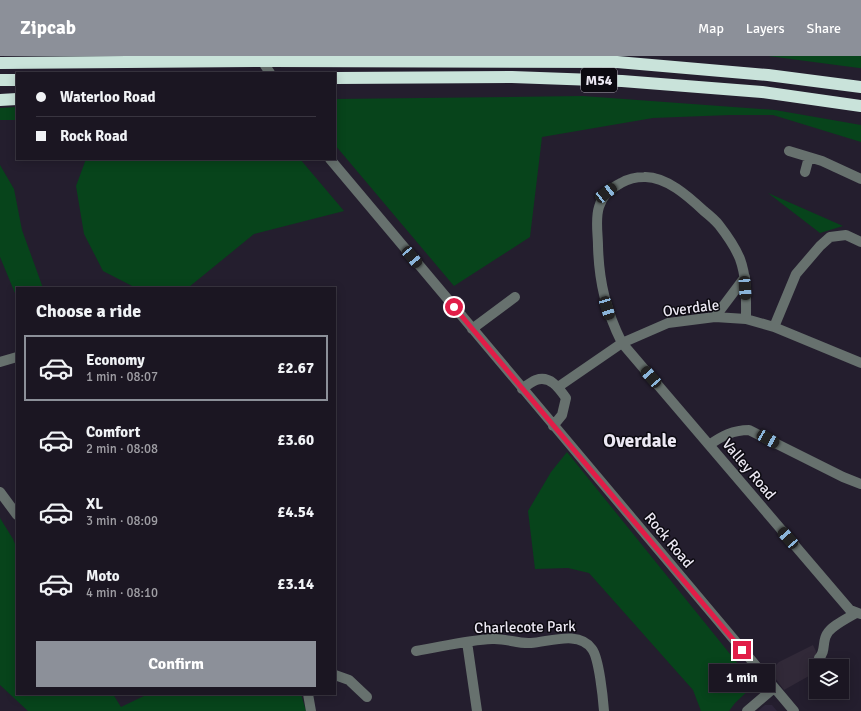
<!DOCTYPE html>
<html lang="en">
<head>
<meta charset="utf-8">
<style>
  :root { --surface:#1b1622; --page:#28232f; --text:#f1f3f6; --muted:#a09fa5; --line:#393540; --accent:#8c9099 }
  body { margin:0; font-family:Signika,sans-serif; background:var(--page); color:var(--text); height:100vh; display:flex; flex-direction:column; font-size:15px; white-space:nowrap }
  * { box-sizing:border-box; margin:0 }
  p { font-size:13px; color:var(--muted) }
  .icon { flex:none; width:22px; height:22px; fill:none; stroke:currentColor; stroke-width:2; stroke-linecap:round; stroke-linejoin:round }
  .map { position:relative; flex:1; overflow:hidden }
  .details { position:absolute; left:16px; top:231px; width:320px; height:408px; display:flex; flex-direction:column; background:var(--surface); border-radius:0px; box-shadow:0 2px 10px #0003,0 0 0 1px var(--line) }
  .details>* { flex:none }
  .top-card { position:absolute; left:16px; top:16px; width:320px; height:88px; border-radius:0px; box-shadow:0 2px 10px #0003,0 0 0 1px var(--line); display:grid; align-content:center; height:88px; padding:0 20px; background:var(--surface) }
  .fabs { position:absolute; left:809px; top:603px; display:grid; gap:8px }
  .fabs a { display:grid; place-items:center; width:40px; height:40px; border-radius:0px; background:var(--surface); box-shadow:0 2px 10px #0003,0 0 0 1px var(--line); font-size:20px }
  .end { position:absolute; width:18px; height:18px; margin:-9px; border:5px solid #e11d48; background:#fff; box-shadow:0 0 0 2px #fff }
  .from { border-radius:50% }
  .bubble { position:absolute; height:28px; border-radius:0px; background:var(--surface); box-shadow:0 2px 10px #0003,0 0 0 1px var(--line); font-size:13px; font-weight:700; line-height:28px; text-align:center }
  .car { position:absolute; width:12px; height:24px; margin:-12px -6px; border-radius:5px; box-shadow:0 0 3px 1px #0007; background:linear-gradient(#222 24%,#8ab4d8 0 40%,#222 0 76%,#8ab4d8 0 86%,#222 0) }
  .top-card b { display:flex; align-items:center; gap:14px; height:38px; font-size:15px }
  .top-card b+b { border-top:1px solid var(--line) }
  .top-card i { width:10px; height:10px; background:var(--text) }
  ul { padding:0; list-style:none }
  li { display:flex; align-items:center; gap:12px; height:66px; margin:0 8px 6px; padding:0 12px; border:2px solid transparent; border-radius:0px }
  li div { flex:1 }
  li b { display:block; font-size:15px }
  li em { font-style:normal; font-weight:700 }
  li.on { border-color:var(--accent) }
  li>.icon { width:36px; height:36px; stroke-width:1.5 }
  h2 { padding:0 20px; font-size:18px; line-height:48px }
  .action { display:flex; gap:8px; margin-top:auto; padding:8px 20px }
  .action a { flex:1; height:46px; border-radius:0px; background:var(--accent); color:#fff; font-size:16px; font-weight:700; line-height:46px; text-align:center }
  header { display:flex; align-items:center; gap:24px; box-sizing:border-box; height:56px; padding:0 20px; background:var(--accent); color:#fff }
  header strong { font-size:19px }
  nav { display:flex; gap:22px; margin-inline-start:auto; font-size:14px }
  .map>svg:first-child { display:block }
  .built { fill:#2d253a }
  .industrial { fill:#312938 }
  .green { fill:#07441b }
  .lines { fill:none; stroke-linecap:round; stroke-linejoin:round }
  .minor { stroke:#67716e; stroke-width:10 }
  .highway { stroke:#c9e3da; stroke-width:12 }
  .highway-bridge { stroke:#c9e3da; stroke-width:12 }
  .route { stroke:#e11d48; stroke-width:5 }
  .labels { text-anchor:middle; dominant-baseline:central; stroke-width:3; stroke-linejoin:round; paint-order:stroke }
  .shield { fill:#0c0a11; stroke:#a9a5af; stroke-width:1 }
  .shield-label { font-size:14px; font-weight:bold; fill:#ece8f3 }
  .street-label { font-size:15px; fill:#ece8f3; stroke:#0c0a11 }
  .district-label { font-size:19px; font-weight:bold; fill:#ece8f3; stroke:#0c0a11 }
</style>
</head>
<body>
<header>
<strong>Zipcab</strong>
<nav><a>Map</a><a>Layers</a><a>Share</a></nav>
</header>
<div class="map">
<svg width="861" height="655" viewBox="0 0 861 655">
  <rect width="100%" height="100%" fill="#241e2e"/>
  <!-- built -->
  <path class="built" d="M765,649H772L777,655H758Z"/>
  <!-- industrial -->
  <path class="industrial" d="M813,589L823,610H816V616L784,634L770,615L779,606Z"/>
  <!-- green -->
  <path class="green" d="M768,0H861V12H859Z
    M583,40L775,54L861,69V86L773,59H730L653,62L542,81L530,181L454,230L335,89V43Z
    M17,51V64H0V52Z
    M86,103H300L344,155L254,178L189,231L136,232L103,215L84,178L76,130Z
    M0,109L14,133L22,174L43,232H17V242L0,201Z
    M768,137L843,170L820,177Z
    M567,396L747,619L753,630L735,647L729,655H701L693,634L589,517L568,512L535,513L528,455L551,416Z
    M0,462L13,483L17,493V638H113L121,651L148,638H301L306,655H28L0,629Z"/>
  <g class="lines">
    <!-- minor -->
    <path class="minor" d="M259,0L270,17
      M789,95L822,105L861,123
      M330,103L794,655
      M805,116L809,101
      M715,261L745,221
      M746,263C746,243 747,222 740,203C736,193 726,178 719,169C715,164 709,159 704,155C689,141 666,120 644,121C636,121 628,123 621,127C611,132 602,140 599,151C595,163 598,178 598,190C599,226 606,255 622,287L838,540L850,554L861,558
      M774,271L796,218L820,190L830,181L846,179L861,186
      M472,273L515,241
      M0,306L17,301
      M558,331L622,287L668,267L715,261L746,263L774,271L861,307
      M522,333C526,330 531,326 536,324C550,319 559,332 566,342L562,359L553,370
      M709,389C722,380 733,374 749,374L843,421L861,428
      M0,436L17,459
      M467,586L477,655
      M416,595C441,591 467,584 492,583C505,582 518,588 531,587C549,586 579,574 592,593C599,602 603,642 604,655
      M819,602C826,596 822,585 827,578C831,570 848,562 856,557
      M335,619L349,624L367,641
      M308,638L311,655
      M747,655L774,632"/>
    <!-- highway -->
    <path class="highway" d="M273,5L617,6L768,19L861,31
      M0,7L254,5
      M335,22L512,21L622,25L762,36L861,50
      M0,24H17
      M0,44L17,43"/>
    <!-- highway-bridge -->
    <path class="highway-bridge" d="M254,5H273"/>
  </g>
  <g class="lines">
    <!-- route -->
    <path class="route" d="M454,251L742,594"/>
  </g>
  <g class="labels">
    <!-- shield labels -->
    <rect class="shield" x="581" y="12" width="36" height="24" rx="3"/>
    <g class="shield-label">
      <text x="599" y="24">M54</text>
    </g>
    <!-- street labels -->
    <g class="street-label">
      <text transform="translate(691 252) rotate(-7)">Overdale</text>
      <text transform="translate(749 413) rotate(50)">Valley Road</text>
      <text transform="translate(669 484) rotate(50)">Rock Road</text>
      <text transform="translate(525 571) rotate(-1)">Charlecote Park</text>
    </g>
    <!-- district labels -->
    <g class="district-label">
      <text x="640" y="385">Overdale</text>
    </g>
  </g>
</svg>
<div class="fabs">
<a><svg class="icon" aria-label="layers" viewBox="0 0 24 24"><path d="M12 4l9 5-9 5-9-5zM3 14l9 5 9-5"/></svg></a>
</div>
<i class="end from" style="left:454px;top:251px"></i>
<i class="end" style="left:742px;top:594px"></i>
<div class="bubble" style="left:709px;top:608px;width:66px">1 min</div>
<i class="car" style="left:606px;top:137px;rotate:52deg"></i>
<i class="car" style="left:412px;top:201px;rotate:140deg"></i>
<i class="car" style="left:745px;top:232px;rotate:176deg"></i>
<i class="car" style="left:607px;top:252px;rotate:163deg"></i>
<i class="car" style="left:651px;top:321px;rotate:319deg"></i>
<i class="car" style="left:768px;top:383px;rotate:120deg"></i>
<i class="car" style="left:788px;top:482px;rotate:319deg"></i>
<div class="top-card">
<b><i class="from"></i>Waterloo Road</b>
<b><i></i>Rock Road</b>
</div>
<section class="details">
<h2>Choose a ride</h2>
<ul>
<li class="on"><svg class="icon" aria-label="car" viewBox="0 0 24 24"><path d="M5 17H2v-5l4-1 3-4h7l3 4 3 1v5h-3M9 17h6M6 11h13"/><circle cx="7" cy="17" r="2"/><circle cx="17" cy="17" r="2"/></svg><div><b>Economy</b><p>1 min · 08:07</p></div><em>£2.67</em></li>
<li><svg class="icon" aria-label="car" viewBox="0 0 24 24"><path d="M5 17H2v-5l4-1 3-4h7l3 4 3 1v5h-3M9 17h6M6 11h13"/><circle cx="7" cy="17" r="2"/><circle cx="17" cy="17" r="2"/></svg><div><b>Comfort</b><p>2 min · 08:08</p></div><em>£3.60</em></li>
<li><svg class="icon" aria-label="car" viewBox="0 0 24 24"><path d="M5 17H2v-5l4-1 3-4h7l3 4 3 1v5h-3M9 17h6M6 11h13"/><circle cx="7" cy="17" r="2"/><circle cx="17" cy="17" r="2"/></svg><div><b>XL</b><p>3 min · 08:09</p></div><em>£4.54</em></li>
<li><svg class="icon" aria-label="car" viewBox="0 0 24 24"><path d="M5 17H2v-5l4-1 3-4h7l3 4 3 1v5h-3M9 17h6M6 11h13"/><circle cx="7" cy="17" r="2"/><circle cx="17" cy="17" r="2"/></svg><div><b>Moto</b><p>4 min · 08:10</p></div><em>£3.14</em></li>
</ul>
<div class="action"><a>Confirm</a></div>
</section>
</div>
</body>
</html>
